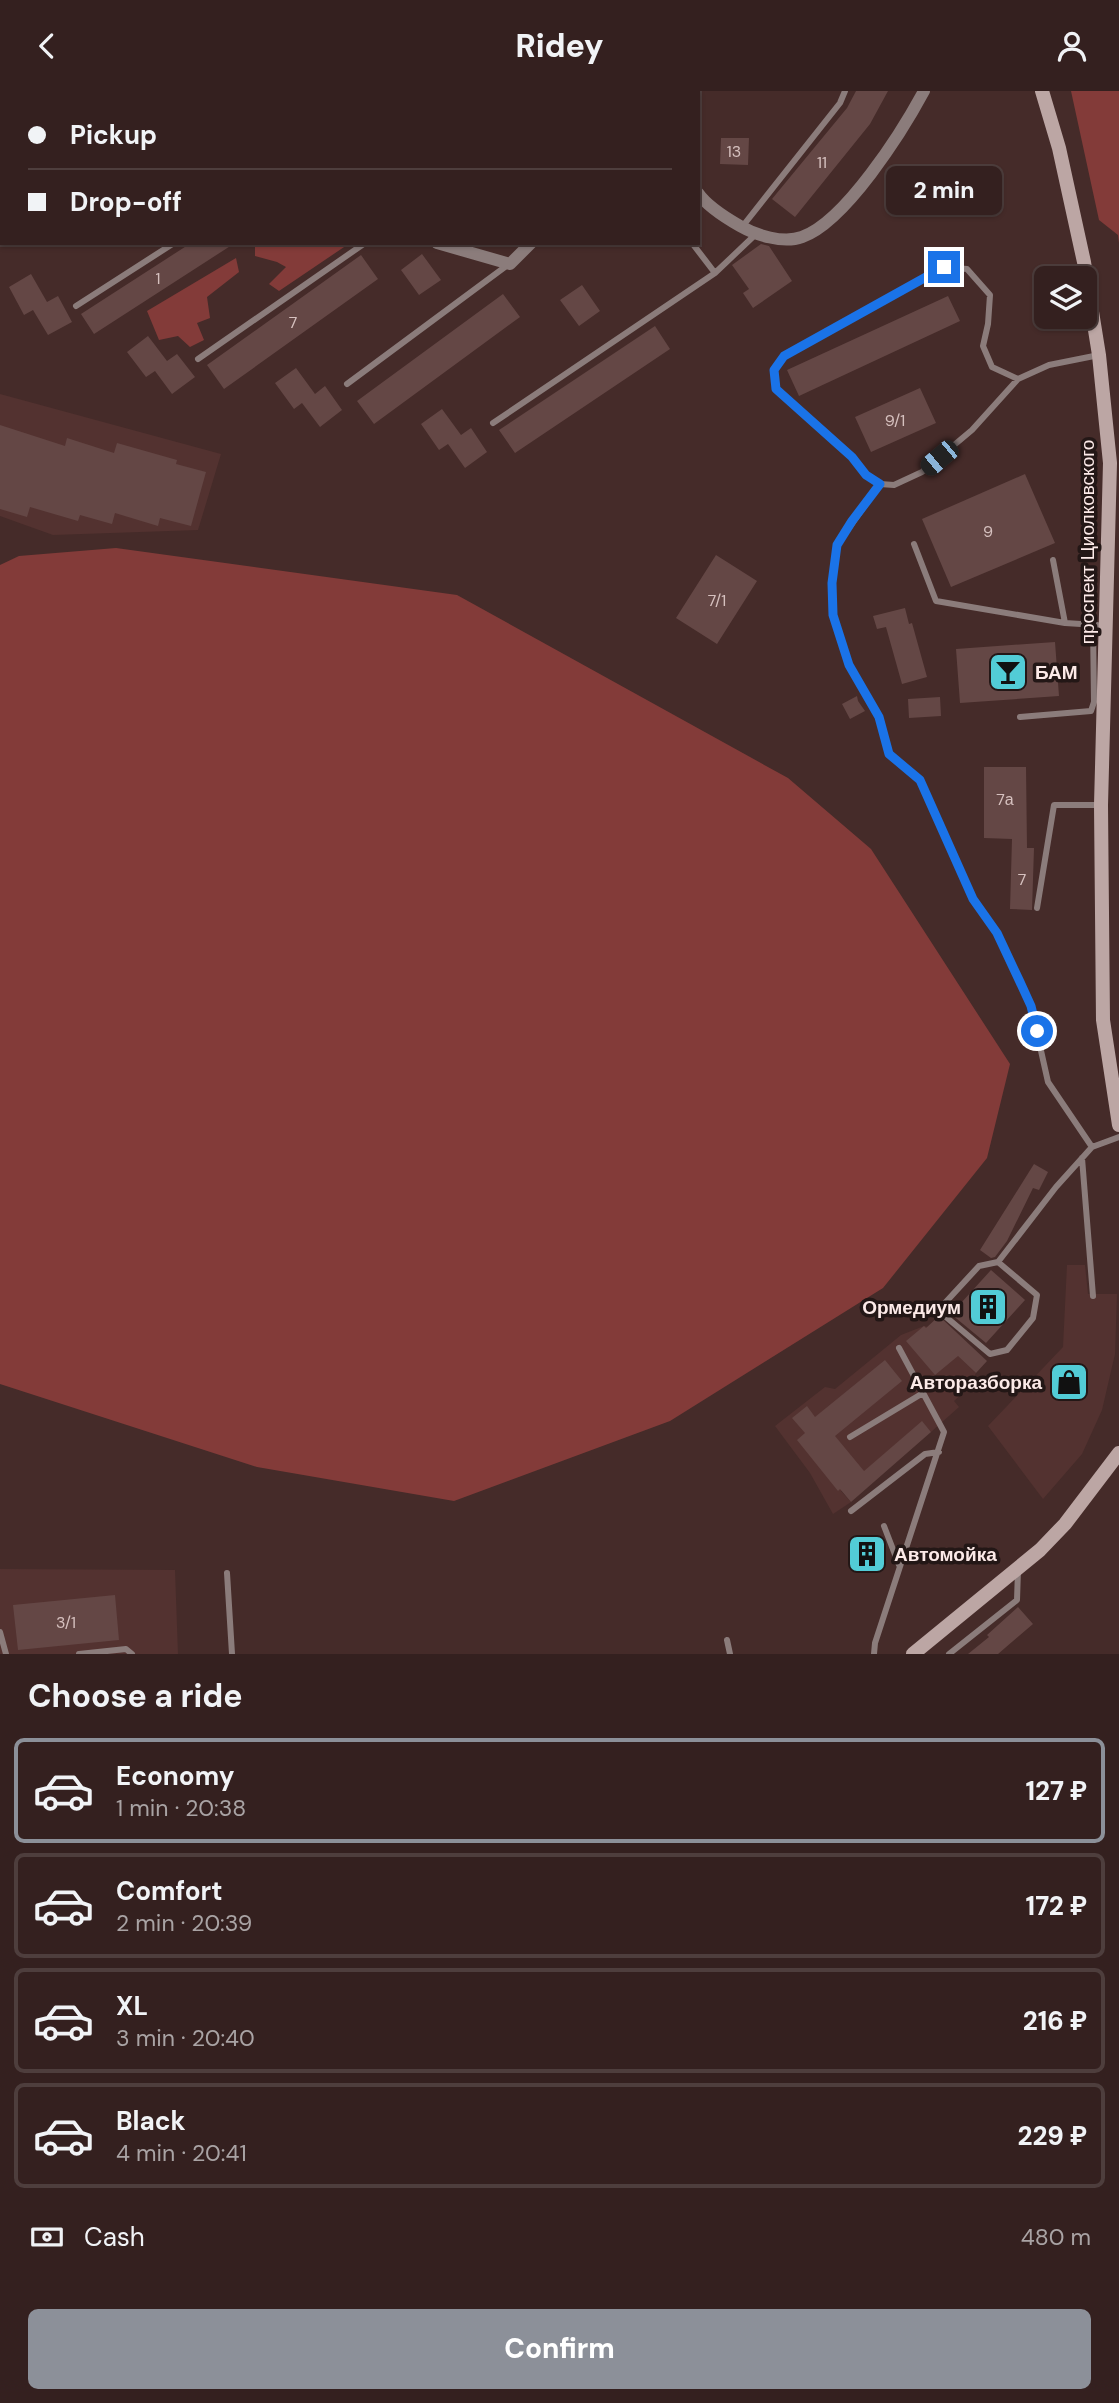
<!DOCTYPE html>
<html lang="en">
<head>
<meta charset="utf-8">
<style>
  :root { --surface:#34201f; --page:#3f2d2c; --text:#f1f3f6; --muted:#a9a3a4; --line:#4e3e3d; --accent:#8c9099 }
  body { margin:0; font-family:"DM Sans",sans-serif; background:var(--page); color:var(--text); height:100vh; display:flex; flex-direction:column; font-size:26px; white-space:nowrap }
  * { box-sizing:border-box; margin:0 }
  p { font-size:23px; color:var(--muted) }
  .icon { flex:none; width:38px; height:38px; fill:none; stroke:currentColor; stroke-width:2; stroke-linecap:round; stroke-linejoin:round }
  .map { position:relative; height:1563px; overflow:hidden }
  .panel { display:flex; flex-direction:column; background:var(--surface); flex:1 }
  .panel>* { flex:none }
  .top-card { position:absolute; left:0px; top:0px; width:700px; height:154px; box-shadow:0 2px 5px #0004,0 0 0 2px var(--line); display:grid; align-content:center; height:154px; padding:0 28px; background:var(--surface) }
  .controls { position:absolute; left:1034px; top:175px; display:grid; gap:14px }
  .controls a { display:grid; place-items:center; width:63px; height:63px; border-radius:10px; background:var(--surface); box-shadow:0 2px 5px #0004,0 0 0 2px var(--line); font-size:35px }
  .end { position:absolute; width:32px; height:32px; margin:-16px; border:9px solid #1a73e8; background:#fff; box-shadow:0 0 0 4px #fff }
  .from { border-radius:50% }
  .bubble { position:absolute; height:49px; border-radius:10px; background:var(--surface); box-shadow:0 2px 5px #0004,0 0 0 2px var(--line); font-size:23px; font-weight:800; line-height:49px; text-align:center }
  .car { position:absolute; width:21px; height:42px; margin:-21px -10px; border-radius:9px; box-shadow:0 0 5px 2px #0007; background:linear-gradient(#222 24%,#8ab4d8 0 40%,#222 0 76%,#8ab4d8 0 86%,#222 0) }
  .top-card b { display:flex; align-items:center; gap:24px; height:66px; font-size:26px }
  .top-card b+b { border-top:2px solid var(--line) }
  .top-card i { width:18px; height:18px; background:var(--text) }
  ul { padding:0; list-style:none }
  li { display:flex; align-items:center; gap:21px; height:105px; margin:0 14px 10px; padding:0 14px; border:4px solid var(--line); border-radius:10px }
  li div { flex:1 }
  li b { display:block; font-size:26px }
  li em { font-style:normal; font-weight:800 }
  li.current { border-color:var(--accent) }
  li>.icon { width:63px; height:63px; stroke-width:1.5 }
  h2 { padding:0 28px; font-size:32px; line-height:84px }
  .pay { display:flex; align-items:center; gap:18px; height:77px; padding:0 28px; font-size:26px }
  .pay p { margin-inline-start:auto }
  .button { display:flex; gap:14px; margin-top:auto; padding:14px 28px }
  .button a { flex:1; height:80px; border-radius:10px; background:var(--accent); color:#fff; font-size:28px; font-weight:800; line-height:80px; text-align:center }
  header { display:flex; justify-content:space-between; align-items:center; height:91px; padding:0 28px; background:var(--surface); font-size:32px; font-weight:800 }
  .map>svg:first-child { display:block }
  .built { fill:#533230 }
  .green { fill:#833b39 }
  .building { fill:#644745 }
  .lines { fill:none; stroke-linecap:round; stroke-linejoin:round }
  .service { stroke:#8b7c7b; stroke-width:6 }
  .minor { stroke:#8b7c7b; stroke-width:12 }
  .secondary { stroke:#bca6a4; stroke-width:14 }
  .route { stroke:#1a73e8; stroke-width:9 }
  .labels { text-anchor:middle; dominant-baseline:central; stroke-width:7; stroke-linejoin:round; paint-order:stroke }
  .number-label { font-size:16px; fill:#d6c1bf }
  .street-label { font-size:19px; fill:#fceae8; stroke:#231716 }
  .poi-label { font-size:19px; font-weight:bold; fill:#fceae8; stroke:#231716; text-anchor:start }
</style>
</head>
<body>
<header><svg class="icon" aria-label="back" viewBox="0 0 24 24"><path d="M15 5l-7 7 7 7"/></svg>Ridey<svg class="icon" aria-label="person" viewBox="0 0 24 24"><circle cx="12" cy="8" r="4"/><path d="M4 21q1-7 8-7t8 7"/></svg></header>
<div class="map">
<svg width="1119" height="1563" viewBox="0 0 1119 1563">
  <rect width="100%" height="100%" fill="#452b29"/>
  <!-- built -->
  <path class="built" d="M0,303L221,363L198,439L53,444L0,425Z
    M1067,1174H1085L1088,1203H1117L1115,1263L1102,1319L1082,1363L1043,1408L988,1335L1063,1256Z
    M924,1235L928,1236L976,1282L969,1296L954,1310L959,1316L931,1341L922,1331L841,1400L851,1411L833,1423L810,1382L775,1335L825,1296L835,1298L901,1244Z
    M0,1478L175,1479L178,1563H0Z"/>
  <!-- green -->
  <path class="green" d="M1071,0H1119V152L1118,144L1099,129Z
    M255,152H350L279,200L269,193L286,176L277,171L255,165Z
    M236,167L239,181L207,206L210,227L197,232L204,249L190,256L178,245L159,249L147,220Z
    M116,457L457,504L788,687L871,758L1010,973L987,1067L883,1197L670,1330L454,1410L257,1376L0,1293V474L19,465Z"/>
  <!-- building -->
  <path class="building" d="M856,0H888L870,33L795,126L772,108L847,17Z
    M721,47H749L748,74L720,73Z
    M191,152H235L94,243L81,223Z
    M761,153L769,155L792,190L753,217L743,202L749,198L732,174Z
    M422,163L441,189L419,204L401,179Z
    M361,164L378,188L224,298L207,274Z
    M31,183L47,211L58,205L72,231L48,244L33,219L24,224L9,196Z
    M582,194L600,220L579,235L560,209Z
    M503,203L520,226L374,333L357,310Z
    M948,205L960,230L799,305L787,279Z
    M655,235L670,258L515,362L499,339Z
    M148,245L167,270L177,263L195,286L172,303L155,280L146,286L127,261Z
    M296,277L315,303L325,295L342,319L320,336L302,312L294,318L275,292Z
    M920,297L936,332L871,361L855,326Z
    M442,318L461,344L471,337L487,361L465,377L448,353L439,359L421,333Z
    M0,334L65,355L67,347L114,362L117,352L177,369L176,373L206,381L191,435L160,427L158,435L115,422L112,433L80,424L78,430L30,416L27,426L0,418Z
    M1025,383L1055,452L951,496L922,428Z
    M716,464L757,490L717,553L676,527Z
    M905,517L909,533L912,532L927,586L902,593L886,536L877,538L873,525Z
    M1055,551L1059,605L960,612L956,558Z
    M857,605L858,610L865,620L850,628L842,613Z
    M940,606L941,625L909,627L908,608Z
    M984,676H1026L1027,757H1034L1032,819L1010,818L1012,748L984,747Z
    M1034,1073L1048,1081L1039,1099L1033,1097L1007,1150L995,1166L991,1167L980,1159Z
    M991,1179L1025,1209L986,1252L951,1223Z
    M939,1225L987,1270L976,1282L958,1265L935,1284L906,1250L924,1235L926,1237Z
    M885,1269L902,1290L835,1345L864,1380L922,1330L931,1341L851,1411L840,1398L838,1400L797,1349L805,1342L792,1327L807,1315L815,1326Z
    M873,1447L881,1472L860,1479L852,1454Z
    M115,1504L119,1549L18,1559L13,1514Z
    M1018,1516L1033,1533L998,1563H968L989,1546L987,1544Z"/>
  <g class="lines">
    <!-- service -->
    <path class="service" d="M674,2L676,0
      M742,136L840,12L845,0
      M692,152L715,182
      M76,215L174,152
      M198,268L365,152
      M1018,288L972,339L922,381L894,394L880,393L866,384L852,366L776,298L774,279L784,266L944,176L967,178L990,204L988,233L983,255L992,276L1018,288L1049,274L1099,264
      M347,293L509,173
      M493,332L715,182L756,143
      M880,393L837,454L832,492L833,524L849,574L879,626L889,663L920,689L973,808L997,842L1031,915L1048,991L1092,1056
      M914,453L936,510L1065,532
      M1053,469L1065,532L1097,534
      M1020,626L1091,620L1094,611L1093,533
      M1037,817L1054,714H1099
      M1082,1067L1093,1205
      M998,1171L1037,1204L1033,1227L1007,1259L990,1263L946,1226L944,1213L979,1175L998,1171L1056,1096L1092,1056L1119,1046
      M850,1346L923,1302
      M851,1420L925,1363L939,1361
      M884,1435L899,1474
      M227,1482L232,1563
      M0,1541L6,1563
      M727,1549L730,1563
      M79,1563L126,1558L132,1563
      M874,1563L875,1552L944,1341L899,1257
      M949,1563L1017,1509L1018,1479"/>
    <!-- minor -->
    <path class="minor" d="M651,0L652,2
      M347,2L348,0
      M698,102C707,115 726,127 740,135C756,144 783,153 802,146C845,131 902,41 924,0
      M0,111H2
      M437,152L510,173L531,152"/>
    <!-- secondary -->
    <path class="secondary" d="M1042,0L1059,57L1084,171L1099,264L1110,372L1101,714L1103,929L1119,1034
      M913,1563L1040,1459L1065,1433L1119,1362"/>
  </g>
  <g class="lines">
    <!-- route -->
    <path class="route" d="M944,176L784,265L774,279L776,298L852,366L866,384L880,393L852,430L837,454L832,492L833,524L849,574L879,626L889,663L920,689L973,808L997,842L1020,891L1031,915L1037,940"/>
  </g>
  <!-- icons -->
  <defs>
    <symbol id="bar-square" viewBox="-11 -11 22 22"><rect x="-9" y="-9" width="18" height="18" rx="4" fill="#52ccd6" stroke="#231716"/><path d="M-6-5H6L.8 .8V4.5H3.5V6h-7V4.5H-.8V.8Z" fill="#111"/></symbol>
    <symbol id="building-square" viewBox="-11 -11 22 22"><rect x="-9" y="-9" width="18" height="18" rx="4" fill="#52ccd6" stroke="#231716"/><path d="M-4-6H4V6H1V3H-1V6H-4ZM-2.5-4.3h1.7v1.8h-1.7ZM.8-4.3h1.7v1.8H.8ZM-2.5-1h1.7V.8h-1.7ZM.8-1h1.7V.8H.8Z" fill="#111"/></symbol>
    <symbol id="shop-square" viewBox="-11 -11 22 22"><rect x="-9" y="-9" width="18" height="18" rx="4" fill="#52ccd6" stroke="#231716"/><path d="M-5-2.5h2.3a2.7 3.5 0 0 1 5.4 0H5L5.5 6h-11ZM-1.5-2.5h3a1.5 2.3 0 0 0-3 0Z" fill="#111"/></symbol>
  </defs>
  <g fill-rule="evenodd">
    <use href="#bar-square" x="986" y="559" width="44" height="44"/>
    <use href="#building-square" x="966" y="1194" width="44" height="44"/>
    <use href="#shop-square" x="1047" y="1269" width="44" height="44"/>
    <use href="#building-square" x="845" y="1441" width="44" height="44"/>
  </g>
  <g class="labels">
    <!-- number labels -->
    <g class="number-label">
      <text x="734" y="60">13</text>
      <text x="822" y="71">11</text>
      <text x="158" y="187">1</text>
      <text x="293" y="231">7</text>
      <text x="895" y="329">9/1</text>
      <text x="988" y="440">9</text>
      <text x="717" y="509">7/1</text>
      <text x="1005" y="708">7а</text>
      <text x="1022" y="788">7</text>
      <text x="66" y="1531">3/1</text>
    </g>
    <!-- street labels -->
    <g class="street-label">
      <text transform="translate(1087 451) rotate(-90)">проспект Циолковского</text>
    </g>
    <!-- poi labels -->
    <g class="poi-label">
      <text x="1035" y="581">БАМ</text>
      <text x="961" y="1216" text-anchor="end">Ормедиум</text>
      <text x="1042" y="1291" text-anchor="end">Авторазборка</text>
      <text x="894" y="1463">Автомойка</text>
    </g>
  </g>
</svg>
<div class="controls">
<a><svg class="icon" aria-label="layers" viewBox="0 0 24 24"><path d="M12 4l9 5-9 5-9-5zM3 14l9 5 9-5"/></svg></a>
</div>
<i class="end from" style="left:1037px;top:940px"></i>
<i class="end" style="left:944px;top:176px"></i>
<div class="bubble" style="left:886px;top:75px;width:116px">2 min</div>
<i class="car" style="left:939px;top:367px;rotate:230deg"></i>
<div class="top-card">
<b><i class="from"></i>Pickup</b>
<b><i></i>Drop-off</b>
</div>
</div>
<section class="panel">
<h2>Choose a ride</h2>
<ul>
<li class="current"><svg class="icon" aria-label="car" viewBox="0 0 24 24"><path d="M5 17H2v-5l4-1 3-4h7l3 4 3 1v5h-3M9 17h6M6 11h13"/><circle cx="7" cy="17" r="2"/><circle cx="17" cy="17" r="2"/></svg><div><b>Economy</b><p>1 min · 20:38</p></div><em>127 ₽</em></li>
<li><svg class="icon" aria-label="car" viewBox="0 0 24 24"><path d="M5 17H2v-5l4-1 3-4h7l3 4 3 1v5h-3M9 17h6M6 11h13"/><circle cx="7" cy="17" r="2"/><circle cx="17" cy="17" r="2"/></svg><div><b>Comfort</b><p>2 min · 20:39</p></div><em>172 ₽</em></li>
<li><svg class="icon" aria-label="car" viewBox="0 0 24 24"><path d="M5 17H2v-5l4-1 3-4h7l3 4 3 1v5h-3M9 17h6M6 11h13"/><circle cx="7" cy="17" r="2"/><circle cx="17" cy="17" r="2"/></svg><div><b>XL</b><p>3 min · 20:40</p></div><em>216 ₽</em></li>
<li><svg class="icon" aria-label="car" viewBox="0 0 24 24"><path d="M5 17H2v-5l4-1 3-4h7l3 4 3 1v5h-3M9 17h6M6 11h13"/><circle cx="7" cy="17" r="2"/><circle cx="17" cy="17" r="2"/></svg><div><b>Black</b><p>4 min · 20:41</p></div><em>229 ₽</em></li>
</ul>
<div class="pay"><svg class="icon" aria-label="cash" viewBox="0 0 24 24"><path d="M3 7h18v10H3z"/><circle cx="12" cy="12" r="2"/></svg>Cash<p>480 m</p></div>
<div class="button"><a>Confirm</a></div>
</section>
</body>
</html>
